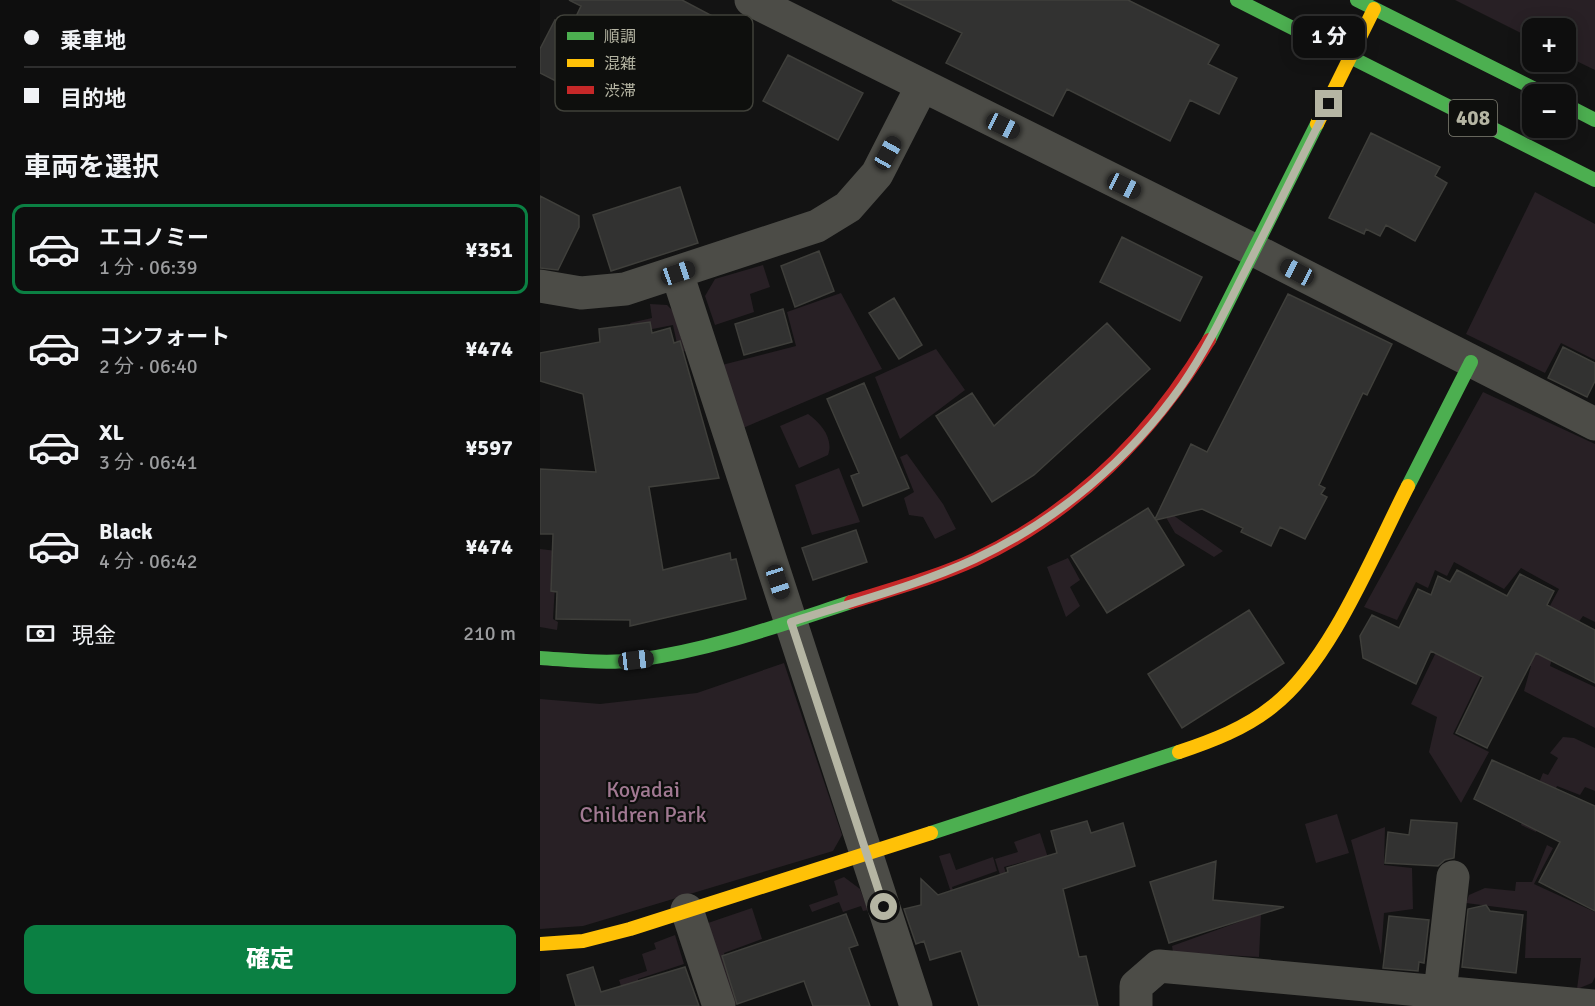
<!DOCTYPE html>
<html lang="ja">
<head>
<meta charset="utf-8">
<style>
  :root { --surface:#0e0e0e; --page:#1c1c1c; --text:#f1f3f6; --muted:#9b9c9e; --line:#2e2e2e; --accent:#0b8043 }
  body { margin:0; font-family:Signika,"Noto Sans JP",sans-serif; background:var(--page); color:var(--text); height:100vh; display:flex; flex-direction:column; font-size:22px; white-space:nowrap }
  * { box-sizing:border-box; margin:0 }
  p { font-size:20px; color:var(--muted) }
  .icon { flex:none; width:33px; height:33px; fill:none; stroke:currentColor; stroke-width:2; stroke-linecap:round; stroke-linejoin:round }
  .map { position:relative; flex:1; overflow:hidden }
  .sheet { display:flex; flex-direction:column; background:var(--surface); width:540px }
  .sheet>* { flex:none }
  .banner { display:grid; align-content:center; height:132px; padding:0 24px; background:var(--surface) }
  .fabs { position:absolute; left:982px; top:18px; display:grid; gap:12px }
  .fabs a { display:grid; place-items:center; width:54px; height:54px; border-radius:12px; background:var(--surface); box-shadow:0 3px 15px #0003,0 0 0 2px var(--line); font-size:30px }
  .end { position:absolute; width:27px; height:27px; margin:-14px; border:8px solid #b5b5a3; background:#111; box-shadow:0 0 0 3px #111 }
  .from { border-radius:50% }
  .bubble { position:absolute; height:42px; border-radius:12px; background:var(--surface); box-shadow:0 3px 15px #0003,0 0 0 2px var(--line); font-size:20px; font-weight:800; line-height:42px; text-align:center }
  .car { position:absolute; width:18px; height:36px; margin:-18px -9px; border-radius:8px; box-shadow:0 0 4px 2px #0007; background:linear-gradient(#222 24%,#8ab4d8 0 40%,#222 0 76%,#8ab4d8 0 86%,#222 0) }
  .banner b { display:flex; align-items:center; gap:21px; height:57px; font-size:22px }
  .banner b+b { border-top:2px solid var(--line) }
  .banner i { width:15px; height:15px; background:var(--text) }
  ul { padding:0; list-style:none }
  li { display:flex; align-items:center; gap:18px; height:90px; margin:0 12px 9px; padding:0 12px; border:3px solid transparent; border-radius:12px }
  li div { flex:1 }
  li b { display:block; font-size:22px }
  li em { font-style:normal; font-weight:800 }
  li.active { border-color:var(--accent) }
  li>.icon { width:54px; height:54px; stroke-width:1.5 }
  h2 { padding:0 24px; font-size:27px; line-height:72px }
  .pay { display:flex; align-items:center; gap:15px; height:66px; padding:0 24px; font-size:22px }
  .pay p { margin-inline-start:auto }
  .primary-button { display:flex; gap:12px; margin-top:auto; padding:12px 24px }
  .primary-button a { flex:1; height:69px; border-radius:12px; background:var(--accent); color:#fff; font-size:24px; font-weight:800; line-height:69px; text-align:center }
  main { display:flex; flex:1; min-height:0 }
  .map>svg:first-child { display:block }
  .green { fill:#282025 }
  .building { fill:#323231; stroke:#3f3f3b; stroke-width:1.5 }
  .lines { fill:none; stroke-linecap:round; stroke-linejoin:round }
  .street { stroke:#4c4c47; stroke-width:33 }
  .fast { stroke:#4caf50; stroke-width:14 }
  .slow { stroke:#ffc107; stroke-width:14 }
  .jam { stroke:#c62828; stroke-width:14 }
  .route { stroke:#b5b5a3; stroke-width:8 }
  .labels { text-anchor:middle; dominant-baseline:central; stroke-width:4.5; stroke-linejoin:round; paint-order:stroke }
  .shield { fill:#0e0f0d; stroke:#838376; stroke-width:1.5 }
  .shield-label { font-size:21px; font-weight:bold; fill:#b5b5a3 }
  .park-label { font-size:22px; fill:#a17992; stroke:#0e0f0d }
  .key { fill:#0e0f0d; stroke:#40413a; stroke-width:1.5 }
  .key-label { font-size:16px; fill:#b5b5a3 }
</style>
</head>
<body>
<main>
<section class="sheet">
<div class="banner">
<b><i class="from"></i>乗車地</b>
<b><i></i>目的地</b>
</div>
<h2>車両を選択</h2>
<ul>
<li class="active"><svg class="icon" aria-label="car" viewBox="0 0 24 24"><path d="M5 17H2v-5l4-1 3-4h7l3 4 3 1v5h-3M9 17h6M6 11h13"/><circle cx="7" cy="17" r="2"/><circle cx="17" cy="17" r="2"/></svg><div><b>エコノミー</b><p>1 分 · 06:39</p></div><em>¥351</em></li>
<li><svg class="icon" aria-label="car" viewBox="0 0 24 24"><path d="M5 17H2v-5l4-1 3-4h7l3 4 3 1v5h-3M9 17h6M6 11h13"/><circle cx="7" cy="17" r="2"/><circle cx="17" cy="17" r="2"/></svg><div><b>コンフォート</b><p>2 分 · 06:40</p></div><em>¥474</em></li>
<li><svg class="icon" aria-label="car" viewBox="0 0 24 24"><path d="M5 17H2v-5l4-1 3-4h7l3 4 3 1v5h-3M9 17h6M6 11h13"/><circle cx="7" cy="17" r="2"/><circle cx="17" cy="17" r="2"/></svg><div><b>XL</b><p>3 分 · 06:41</p></div><em>¥597</em></li>
<li><svg class="icon" aria-label="car" viewBox="0 0 24 24"><path d="M5 17H2v-5l4-1 3-4h7l3 4 3 1v5h-3M9 17h6M6 11h13"/><circle cx="7" cy="17" r="2"/><circle cx="17" cy="17" r="2"/></svg><div><b>Black</b><p>4 分 · 06:42</p></div><em>¥474</em></li>
</ul>
<div class="pay"><svg class="icon" aria-label="cash" viewBox="0 0 24 24"><path d="M3 7h18v10H3z"/><circle cx="12" cy="12" r="2"/></svg>現金<p>210 m</p></div>
<div class="primary-button"><a>確定</a></div>
</section>
<div class="map">
<svg width="1055" height="1006" viewBox="0 0 1055 1006">
  <rect width="100%" height="100%" fill="#131313"/>
  <!-- green -->
  <path class="green" d="M915,0H1055V70L1026,56V28H993V39Z
    M995,192L1055,224V360L1021,343L1005,373L926,334Z
    M223,265L230,287L210,294L214,312L175,325L165,296L175,279Z
    M301,293L342,369L203,428L182,365L256,346L247,312Z
    M110,304L127,305L133,311L145,351L139,353L133,325L92,333L90,323L112,318Z
    M396,349L425,390L360,439L335,377Z
    M943,392L1055,444V622L1043,616L1024,643L1014,650L1010,666L1055,687V728L984,691L991,666L981,669L998,628L1019,589L981,568L964,589L914,562L907,576L895,570L888,588L876,582L857,620L824,607Z
    M268,414C281,423 294,439 288,455L259,468L240,426Z
    M367,454L403,504L416,529L395,539L383,517L369,515L364,498L374,492L360,457Z
    M299,468L320,522L272,535L255,485Z
    M619,505L683,551L674,557L635,533Z
    M0,549L17,551L13,619L18,622L17,630L0,627Z
    M528,558L540,580L530,587L540,606L526,617L507,567Z
    M899,646L943,672L913,734L949,752L921,803L889,752L897,717L871,704Z
    M244,663L302,835L293,851L43,926L0,929V699L60,704L157,693Z
    M1023,737L1034,738L1055,748V791L1045,787L1040,795L1017,786L996,832L981,825L1003,773L1008,775L1018,758L1010,753Z
    M797,814L809,853L776,863L765,824Z
    M845,827L844,865L872,868L873,909L844,913L841,955L811,840Z
    M500,833L512,870L491,876L486,861L464,867L473,895L467,897L455,859L478,852L474,842Z
    M1007,845L1013,848L994,884L1055,912V977L1052,983L1037,989L1041,958H985L987,911L926,903L929,895L945,888L975,891L976,882H992Z
    M410,853L416,870L453,857L457,871L412,887L433,949L430,950L399,856Z
    M304,877L320,889L328,910L323,911L321,906L303,912L299,902L272,912L269,905L298,895L294,881Z
    M212,908L222,939L184,953L201,1003L195,1005L168,923Z
    M721,914L719,957L633,952L632,946Z
    M135,935L144,964L98,979L107,1006H88L79,980L107,971L102,954L116,949L114,943Z"/>
  <!-- building -->
  <path class="building" d="M29,0H142L197,29L173,75L82,27L47,97L0,73V49L15,20L31,27L41,6Z
    M352,0H588L679,45L668,64L697,78L679,114L650,100L630,141L527,89L513,116L406,63L422,33Z
    M248,55L323,93L298,140L223,101Z
    M831,133L900,167L895,176L907,183L875,241L846,225L840,236L826,229L824,234L789,218Z
    M140,187L158,243L71,271L53,215Z
    M0,196L39,216V227L18,270L0,268Z
    M582,237L662,277L640,321L560,282Z
    M279,251L294,291L255,307L241,266Z
    M748,294L852,344L827,395L823,393L779,485L785,488L781,494L787,497L765,539L740,527L731,546L701,532L703,528L662,509L616,520L644,565L567,613L531,556L608,508L615,519L651,444L667,452Z
    M354,298L382,345L359,359L329,313Z
    M243,309L252,342L204,355L195,324Z
    M110,322L112,333L130,328L134,343L140,341L179,478L109,487L123,570L190,553L191,560L196,559L206,599L90,626V620L16,619L17,592L11,591L13,534H0V469L56,472L43,394L0,381V353L60,342L59,329Z
    M567,323L610,369L494,475L452,502L396,416L432,393L454,426Z
    M1023,347L1055,363V381L1047,397L1008,378Z
    M324,383L369,488L323,506L311,476L319,473L287,399Z
    M316,530L327,562L273,580L262,548Z
    M917,570L967,596L980,574L1014,591L1007,605L1055,630V683L996,653L947,748L916,733L943,677L891,651L876,684L823,658L820,636L832,615L859,628L878,589L891,595L898,576L910,582Z
    M709,610L744,663L642,728L608,674Z
    M952,760L1055,806V911L999,882L1020,842L934,799Z
    M871,820L917,823L914,858L905,860L898,866L845,863L848,832L869,835Z
    M547,821L551,833L583,823L595,866L523,889L539,957L546,956L558,1006H439L421,951L390,960L384,941L376,944L364,909L381,905V879L398,895L468,872L467,868L517,853L511,831Z
    M676,861L673,900L744,907L629,943L610,882Z
    M946,905L950,911L983,915L976,973L922,967L928,909Z
    M306,914L318,945L309,948L330,1006H273L264,981L197,1004L182,956Z
    M849,916L889,920L884,963L879,962L878,971L843,968Z
    M53,967L61,992L145,967L159,1006H36L27,975Z"/>
  <g class="lines">
    <!-- street -->
    <path class="street" d="M211,0L716,251L1055,424
      M137,273L376,1006
      M0,286L41,293L85,289L277,226L308,207L337,174L382,86
      M147,910L179,1006
      M900,992L913,877
      M596,1006V986L619,966L1053,1006"/>
    <!-- fast -->
    <path class="fast" d="M697,0L1055,180
      M817,0L1005,94
      M1026,105L1055,120
      M669,340L777,124
      M868,486L931,362
      M0,658C32,660 65,664 97,660C171,650 240,625 311,602
      M391,833L639,752"/>
    <!-- slow -->
    <path class="slow" d="M777,124L834,9
      M639,752C672,741 706,728 733,706C791,661 834,552 868,486
      M0,944L43,941L90,929L391,833"/>
    <!-- jam -->
    <path class="jam" d="M311,602C353,589 397,577 436,559C536,512 613,433 669,340"/>
  </g>
  <g class="lines">
    <!-- route -->
    <path class="route" d="M344,907L251,622C312,602 377,586 435,559C517,521 590,459 642,385C665,352 683,315 701,279C731,221 759,162 789,104"/>
  </g>
  <g class="labels">
    <!-- shield labels -->
    <rect class="shield" x="909" y="100" width="48" height="36" rx="4.5"/>
    <g class="shield-label">
      <text x="933" y="118">408</text>
    </g>
    <!-- park labels -->
    <g class="park-label">
      <text x="103" y="789">Koyadai<tspan x="103" dy="25">Children Park</tspan></text>
    </g>
  </g>
  <!-- legend -->
  <rect x="15" y="15" width="198" height="96" rx="9" class="key"/>
  <rect x="27" y="32" width="27" height="8" fill="#4caf50"/>
  <rect x="27" y="59" width="27" height="8" fill="#ffc107"/>
  <rect x="27" y="86" width="27" height="8" fill="#c62828"/>
  <g class="key-label">
    <text x="64" y="42">順調</text>
    <text x="64" y="69">混雑</text>
    <text x="64" y="96">渋滞</text>
  </g>
</svg>
<div class="fabs">
<a>+</a>
<a>−</a>
</div>
<i class="end from" style="left:344px;top:907px"></i>
<i class="end" style="left:789px;top:104px"></i>
<div class="bubble" style="left:753px;top:16px;width:72px">1 分</div>
<i class="car" style="left:463px;top:126px;rotate:116deg"></i>
<i class="car" style="left:348px;top:153px;rotate:29deg"></i>
<i class="car" style="left:584px;top:186px;rotate:116deg"></i>
<i class="car" style="left:757px;top:272px;rotate:298deg"></i>
<i class="car" style="left:138px;top:273px;rotate:71deg"></i>
<i class="car" style="left:238px;top:582px;rotate:162deg"></i>
<i class="car" style="left:96px;top:660px;rotate:83deg"></i>
</div>
</main>
</body>
</html>
